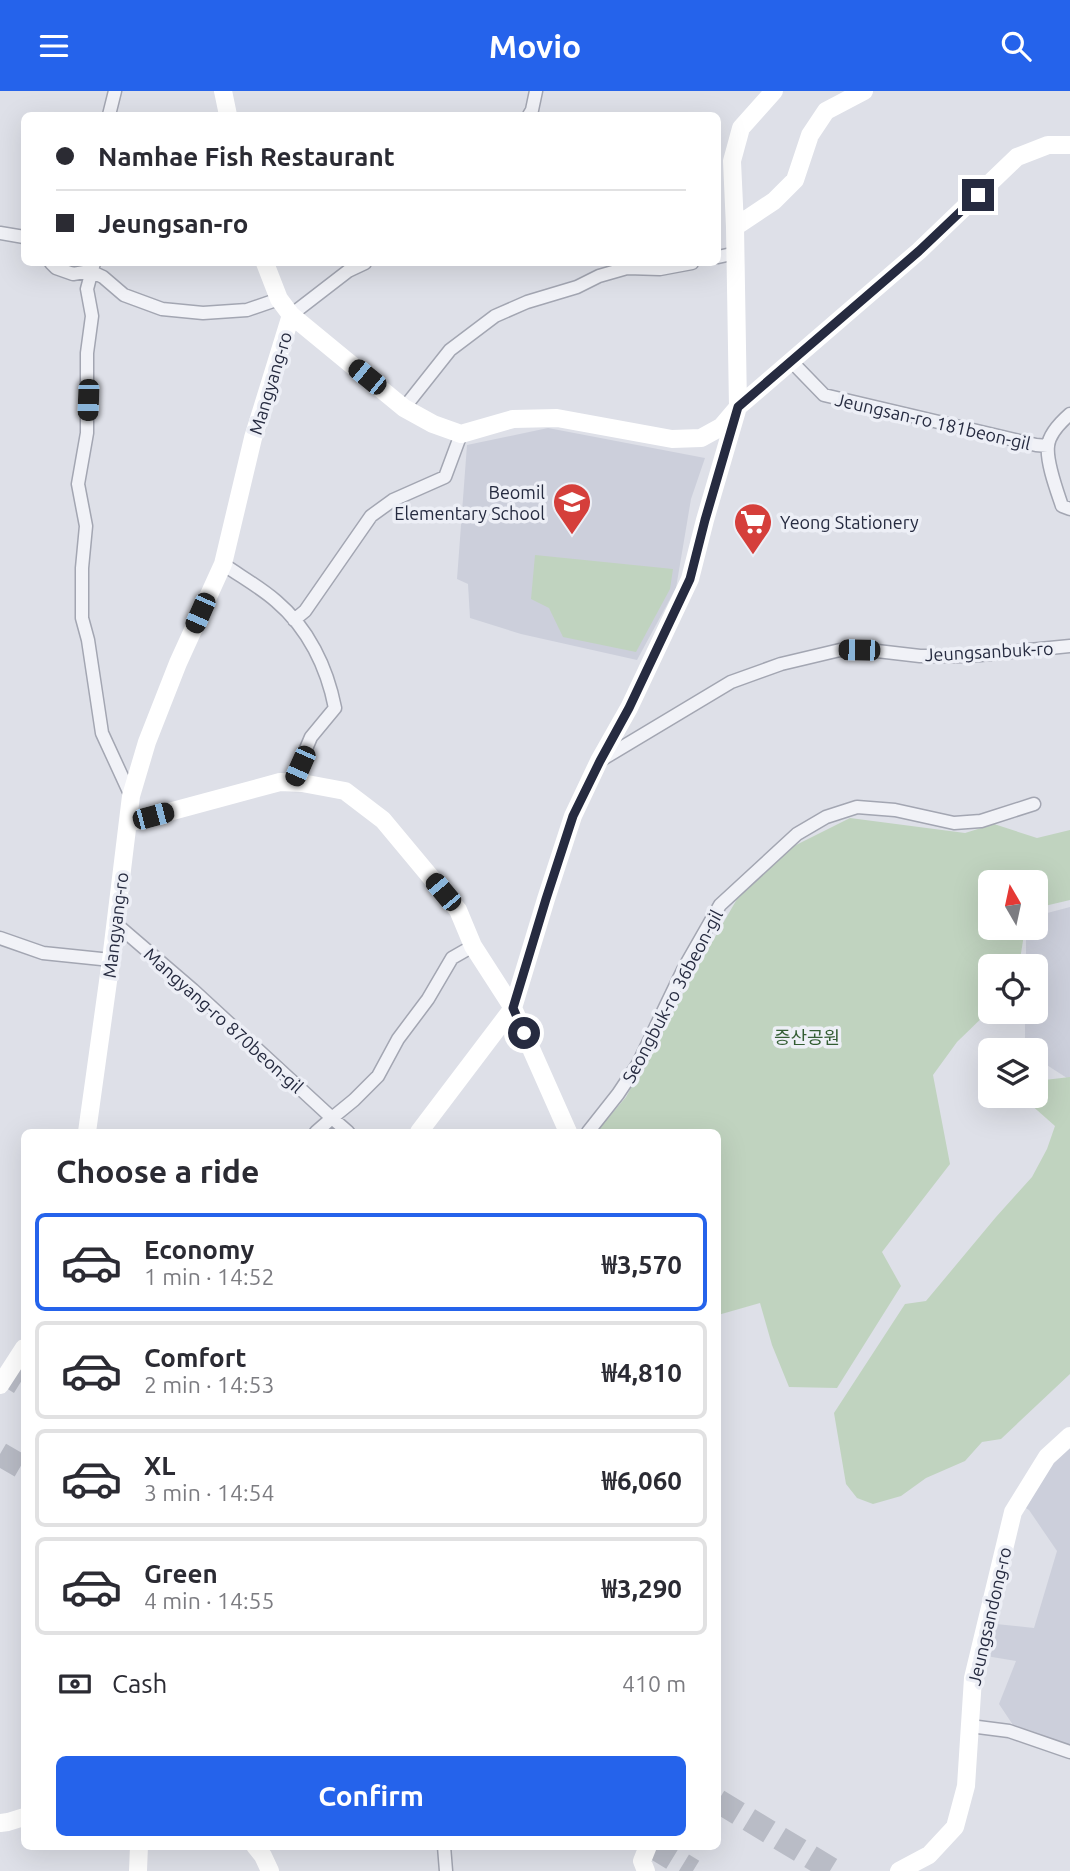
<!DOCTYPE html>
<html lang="en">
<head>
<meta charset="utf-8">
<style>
  :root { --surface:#fff; --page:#f7f7f7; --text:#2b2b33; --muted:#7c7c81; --line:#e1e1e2; --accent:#2563eb }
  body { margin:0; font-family:Ubuntu,"Noto Sans KR",sans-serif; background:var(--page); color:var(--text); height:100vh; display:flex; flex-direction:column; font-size:26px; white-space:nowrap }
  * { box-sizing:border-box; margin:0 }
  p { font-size:23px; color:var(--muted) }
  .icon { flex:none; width:38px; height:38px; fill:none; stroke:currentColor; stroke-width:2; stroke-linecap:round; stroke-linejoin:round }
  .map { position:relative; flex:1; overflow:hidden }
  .side { position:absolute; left:21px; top:1038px; width:700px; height:721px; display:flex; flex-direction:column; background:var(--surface); border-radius:10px; box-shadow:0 7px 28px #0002 }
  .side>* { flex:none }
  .banner { position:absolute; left:21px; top:21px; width:700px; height:154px; border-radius:10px; box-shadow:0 7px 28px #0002; display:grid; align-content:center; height:154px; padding:0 35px; background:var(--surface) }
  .needle { width:46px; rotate:351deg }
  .fabs { position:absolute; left:978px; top:779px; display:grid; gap:14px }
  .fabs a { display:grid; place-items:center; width:70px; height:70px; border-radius:10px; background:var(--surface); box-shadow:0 7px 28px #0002; font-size:35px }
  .end { position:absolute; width:32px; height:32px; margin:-16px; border:9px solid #262b40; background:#fff; box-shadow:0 0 0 4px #fff }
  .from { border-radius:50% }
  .car { position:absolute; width:21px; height:42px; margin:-21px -10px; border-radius:9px; box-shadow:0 0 5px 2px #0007; background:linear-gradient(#222 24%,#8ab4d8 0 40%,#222 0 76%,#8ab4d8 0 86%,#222 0) }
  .banner b { display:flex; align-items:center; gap:24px; height:66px; font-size:26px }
  .banner b+b { border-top:2px solid var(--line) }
  .banner i { width:18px; height:18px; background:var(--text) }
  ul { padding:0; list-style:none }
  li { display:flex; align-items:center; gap:21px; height:98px; margin:0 14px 10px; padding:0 21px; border:4px solid var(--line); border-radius:10px }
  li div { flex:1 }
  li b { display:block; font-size:26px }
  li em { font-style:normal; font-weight:600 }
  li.selected { border-color:var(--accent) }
  li>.icon { width:63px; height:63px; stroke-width:1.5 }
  h2 { padding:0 35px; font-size:32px; line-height:84px }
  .pay { display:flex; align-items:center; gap:18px; height:77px; padding:0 35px; font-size:26px }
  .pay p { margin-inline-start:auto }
  .button { display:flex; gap:14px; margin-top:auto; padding:14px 35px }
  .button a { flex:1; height:80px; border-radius:10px; background:var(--accent); color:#fff; font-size:28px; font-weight:600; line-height:80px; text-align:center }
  header { display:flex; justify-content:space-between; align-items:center; height:91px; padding:0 35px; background:var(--accent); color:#fff; font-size:32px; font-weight:600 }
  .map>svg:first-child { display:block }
  .built { fill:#cccfdb }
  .green { fill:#c0d3bf }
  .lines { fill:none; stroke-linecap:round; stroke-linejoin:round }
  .highway-tunnel { stroke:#b9bcc6; stroke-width:24; stroke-dasharray:24 12; stroke-linecap:butt }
  .street-casing { stroke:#a3a6b2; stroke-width:15 }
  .street { stroke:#f1f2f7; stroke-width:12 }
  .secondary { stroke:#fff; stroke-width:18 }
  .route { stroke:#262b40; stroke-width:9 }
  .labels { text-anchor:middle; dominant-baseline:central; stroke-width:7; stroke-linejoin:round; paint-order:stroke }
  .street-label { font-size:18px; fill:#262b40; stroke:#edeff6 }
  .poi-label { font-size:18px; fill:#262b40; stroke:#edeff6; text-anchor:end }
  .park-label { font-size:18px; fill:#335d33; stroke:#edeff6 }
</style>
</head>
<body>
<header><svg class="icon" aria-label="menu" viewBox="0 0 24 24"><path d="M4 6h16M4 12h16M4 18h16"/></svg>Movio<svg class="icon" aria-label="search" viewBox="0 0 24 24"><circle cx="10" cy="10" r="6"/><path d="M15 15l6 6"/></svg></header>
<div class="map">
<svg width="1070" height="1780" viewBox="0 0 1070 1780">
  <rect width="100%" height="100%" fill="#dee0e8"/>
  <!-- built -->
  <path class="built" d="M548,337L705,367L691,408L676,497L637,569L521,543L470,527L468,493L457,488L467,354Z
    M1070,816V989L1036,967V959H1025V921L1036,920V875H1026V837L1036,836V825Z
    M1070,1351V1658L1021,1646L999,1613L1016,1570L986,1565L996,1533L1034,1537L1057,1460L1029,1419L1024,1416L1053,1366Z"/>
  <!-- green -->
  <path class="green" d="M535,464L673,478L670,498L636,561L563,546L549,517L531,508Z
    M850,727L965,742L994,733L1037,747L1070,739V809L1036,817V791H990V836L1025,837L1019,875H990V919L957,951L933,984L950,1073L882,1161L901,1195L837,1297L789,1296L772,1254L760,1212L718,1224V1041H596L626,1006L692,886L737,808L794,755Z
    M1070,986V1283L1001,1348L982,1351L965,1370L926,1387L901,1405L873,1413L857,1407L846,1393L834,1322L905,1213L926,1210L996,1126L1032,1086L1047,1058L1055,1035L1029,1012L1025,1005L1036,1004V990Z"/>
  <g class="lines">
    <!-- highway-tunnel -->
    <path class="highway-tunnel" d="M0,1279L24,1294
      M0,1363L24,1377
      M718,1710L834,1780
      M652,1755L693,1780"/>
    <defs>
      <path id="street" d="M109,24L115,0
        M529,24L532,19L536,0
        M0,142L24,146
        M718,166L736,162
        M51,172L56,177L73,183L90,180L103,186L124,204L162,218L203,222L247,219L279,208
        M94,172L87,198L92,225L87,262V342L78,393L86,435L82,477V527L88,549L102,642L131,705
        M291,224L348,180L365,172
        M791,270L824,304L1036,354L1048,355
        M404,317L450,259L495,225L527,211L577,196L599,185L627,177L660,178L692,172
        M1070,323C1062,330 1049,343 1048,355C1046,371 1057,400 1062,415L1070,418
        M223,473C240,485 260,496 276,510C308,537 327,576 335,617L311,646L292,691
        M294,529L305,520L371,425L393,409L445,386L461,343
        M601,669L731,591L781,573L840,559L877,560L920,565H970L1070,555
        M115,832L193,899L332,1027L354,1009L378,985L398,948L428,908L452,867L473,855
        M0,847L43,862L111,869
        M316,1041L332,1027L348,1041
        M588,1041L618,1003L638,973L684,877L720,814L797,743L826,726L857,716L895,719L954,732L981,730L1034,713
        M970,1635L1009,1640L1070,1661
        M444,1755L446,1780"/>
    </defs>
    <!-- street casing -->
    <use href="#street" class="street-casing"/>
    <!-- street -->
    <use href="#street" class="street"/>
    <!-- secondary -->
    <path class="secondary" d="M223,0L228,24
      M735,136L774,110L795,89L810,44L826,20L864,0
      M265,172L279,208L291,224
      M128,732L280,691L302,692L345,700L383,729L458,819L473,855L513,917L568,1041
      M87,1041L111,869L131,705L147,651L178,572L223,473L253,347L291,224L404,317L433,333L461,343L513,328L557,327L672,348L701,347L721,336L738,316L735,136L732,70L741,37L774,0
      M419,1041L513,917L546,808L573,725L599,670L629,617L690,488L705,429L738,316L919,160L1017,66L1048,54H1070
      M0,1294L24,1257
      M0,1732L8,1731L24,1726
      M255,1755L263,1765L270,1780
      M138,1780L139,1755
      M646,1780L642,1770L648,1755
      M899,1780L929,1764L955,1736L966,1695L973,1587L1013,1421L1047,1366L1070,1345"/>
  </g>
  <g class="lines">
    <!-- route -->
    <path class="route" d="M524,942L513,917L546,808L573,725L600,670L629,617L690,488L705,429L738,316L919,160L978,104"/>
  </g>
  <!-- icons -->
  <defs>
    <symbol id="school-pin" viewBox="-11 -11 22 30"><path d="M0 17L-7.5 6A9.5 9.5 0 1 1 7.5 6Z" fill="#d53f3b" stroke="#edeff6"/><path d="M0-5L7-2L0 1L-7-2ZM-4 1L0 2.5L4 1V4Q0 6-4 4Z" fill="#fff"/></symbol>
    <symbol id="supermarket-pin" viewBox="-11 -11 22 30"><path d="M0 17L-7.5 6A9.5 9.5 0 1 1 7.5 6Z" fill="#d53f3b" stroke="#edeff6"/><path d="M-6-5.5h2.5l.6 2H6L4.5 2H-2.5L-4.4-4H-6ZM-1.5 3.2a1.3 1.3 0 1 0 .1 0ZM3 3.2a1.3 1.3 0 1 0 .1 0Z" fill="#fff"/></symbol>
  </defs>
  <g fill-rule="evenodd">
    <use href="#school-pin" x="550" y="389" width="44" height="60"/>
    <use href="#supermarket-pin" x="731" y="409" width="44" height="60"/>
  </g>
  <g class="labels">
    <!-- street labels -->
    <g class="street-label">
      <text transform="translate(270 292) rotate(-73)">Mangyang-ro</text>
      <text transform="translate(933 330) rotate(13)">Jeungsan-ro 181beon-gil</text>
      <text transform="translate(989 560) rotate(-3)">Jeungsanbuk-ro</text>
      <text transform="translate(115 834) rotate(-83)">Mangyang-ro</text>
      <text transform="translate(672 905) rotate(-62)">Seongbuk-ro 36beon-gil</text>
      <text transform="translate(224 929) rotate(42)">Mangyang-ro 870beon-gil</text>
      <text transform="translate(989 1525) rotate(-77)">Jeungsandong-ro</text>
    </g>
    <!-- poi labels -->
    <g class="poi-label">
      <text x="545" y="401">Beomil<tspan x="545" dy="21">Elementary School</tspan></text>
      <text x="780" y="431" text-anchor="start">Yeong Stationery</text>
    </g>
    <!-- park labels -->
    <g class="park-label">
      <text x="807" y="946">증산공원</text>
    </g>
  </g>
</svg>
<div class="fabs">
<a><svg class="needle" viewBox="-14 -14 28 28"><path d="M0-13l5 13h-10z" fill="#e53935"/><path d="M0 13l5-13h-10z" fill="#7c7c81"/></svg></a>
<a><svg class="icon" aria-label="locate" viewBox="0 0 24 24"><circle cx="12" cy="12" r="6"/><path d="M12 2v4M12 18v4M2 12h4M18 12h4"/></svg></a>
<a><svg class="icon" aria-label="layers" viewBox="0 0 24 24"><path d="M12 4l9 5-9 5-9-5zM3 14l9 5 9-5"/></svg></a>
</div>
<i class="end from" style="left:524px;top:942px"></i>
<i class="end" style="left:978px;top:104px"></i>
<i class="car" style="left:367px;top:286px;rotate:309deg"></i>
<i class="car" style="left:88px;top:309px;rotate:182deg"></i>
<i class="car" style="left:200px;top:522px;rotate:204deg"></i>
<i class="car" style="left:859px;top:559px;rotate:271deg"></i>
<i class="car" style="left:300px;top:675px;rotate:204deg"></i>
<i class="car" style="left:153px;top:725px;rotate:75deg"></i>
<i class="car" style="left:443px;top:801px;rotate:320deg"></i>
<div class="banner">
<b><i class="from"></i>Namhae Fish Restaurant</b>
<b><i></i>Jeungsan-ro</b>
</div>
<section class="side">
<h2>Choose a ride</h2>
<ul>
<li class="selected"><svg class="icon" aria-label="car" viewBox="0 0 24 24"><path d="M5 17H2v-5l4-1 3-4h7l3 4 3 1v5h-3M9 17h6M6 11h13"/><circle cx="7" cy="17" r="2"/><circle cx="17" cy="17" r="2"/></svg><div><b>Economy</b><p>1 min · 14:52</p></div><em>₩3,570</em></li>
<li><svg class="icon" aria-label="car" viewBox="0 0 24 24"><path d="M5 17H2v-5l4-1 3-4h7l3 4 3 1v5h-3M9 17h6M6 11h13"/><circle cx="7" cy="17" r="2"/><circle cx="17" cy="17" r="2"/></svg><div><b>Comfort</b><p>2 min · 14:53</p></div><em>₩4,810</em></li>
<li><svg class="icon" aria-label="car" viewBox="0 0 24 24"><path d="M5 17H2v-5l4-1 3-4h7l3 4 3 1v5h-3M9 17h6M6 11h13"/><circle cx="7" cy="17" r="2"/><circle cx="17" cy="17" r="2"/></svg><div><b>XL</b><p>3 min · 14:54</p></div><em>₩6,060</em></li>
<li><svg class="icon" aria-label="car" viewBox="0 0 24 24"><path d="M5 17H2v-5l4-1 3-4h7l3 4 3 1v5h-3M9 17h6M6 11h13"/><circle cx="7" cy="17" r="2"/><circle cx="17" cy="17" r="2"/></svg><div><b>Green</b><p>4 min · 14:55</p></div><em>₩3,290</em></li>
</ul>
<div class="pay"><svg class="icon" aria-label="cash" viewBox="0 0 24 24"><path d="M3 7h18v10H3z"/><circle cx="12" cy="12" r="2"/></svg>Cash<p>410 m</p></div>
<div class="button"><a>Confirm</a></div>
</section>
</div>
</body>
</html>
